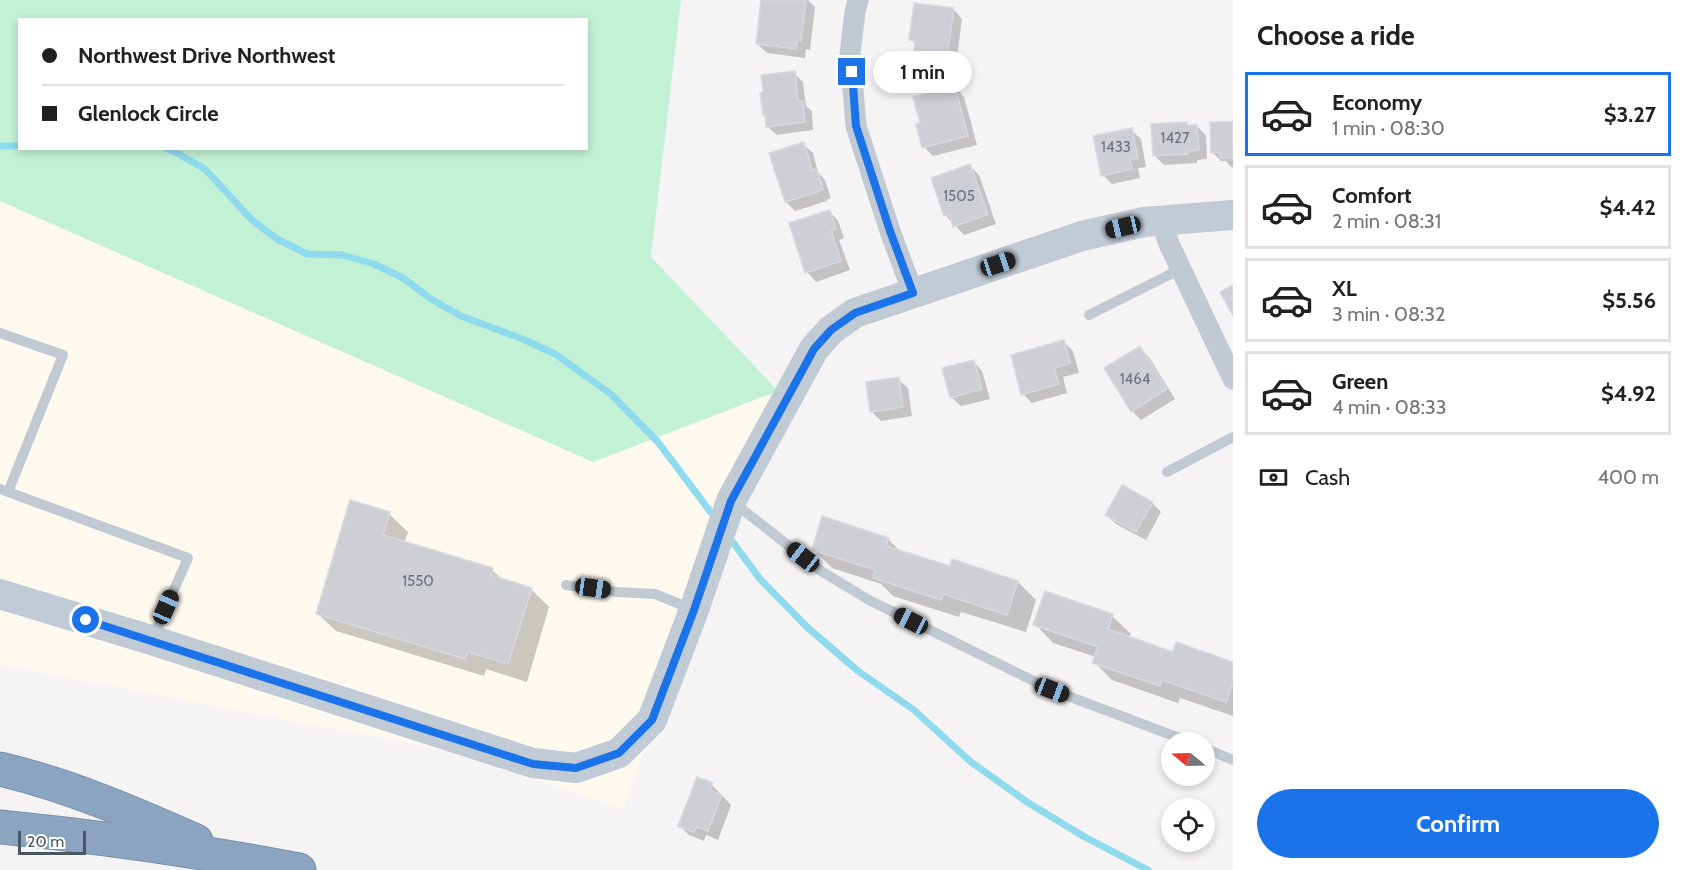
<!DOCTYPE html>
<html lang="en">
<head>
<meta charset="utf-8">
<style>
  :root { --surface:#fff; --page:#f2f2f2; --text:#202124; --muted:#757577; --line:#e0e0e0; --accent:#1a73e8 }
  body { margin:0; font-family:Cabin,sans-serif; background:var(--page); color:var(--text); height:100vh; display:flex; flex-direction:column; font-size:22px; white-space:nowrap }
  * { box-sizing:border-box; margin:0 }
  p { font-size:20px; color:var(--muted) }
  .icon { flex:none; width:33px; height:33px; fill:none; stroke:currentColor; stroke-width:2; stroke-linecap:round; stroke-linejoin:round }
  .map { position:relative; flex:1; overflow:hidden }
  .drawer { display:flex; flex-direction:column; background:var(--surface); width:450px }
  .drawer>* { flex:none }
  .hud { position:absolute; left:18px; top:18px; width:570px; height:132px; border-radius:0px; box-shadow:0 3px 9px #0003; display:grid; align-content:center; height:132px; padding:0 24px; background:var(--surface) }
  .needle { width:39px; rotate:289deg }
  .buttons { position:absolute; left:1161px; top:732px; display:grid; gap:12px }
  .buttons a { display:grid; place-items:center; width:54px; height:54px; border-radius:50%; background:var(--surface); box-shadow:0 3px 9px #0003; font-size:30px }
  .scale { position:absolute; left:18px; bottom:15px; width:68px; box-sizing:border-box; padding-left:6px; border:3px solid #4a5661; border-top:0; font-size:16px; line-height:21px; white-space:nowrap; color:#4a5661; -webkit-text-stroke:4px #fff; paint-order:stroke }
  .end { position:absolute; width:27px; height:27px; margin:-14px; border:8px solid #1a73e8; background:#fff; box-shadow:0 0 0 3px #fff }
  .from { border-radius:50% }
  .bubble { position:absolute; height:42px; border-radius:21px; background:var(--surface); box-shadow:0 3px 9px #0003; font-size:20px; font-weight:800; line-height:42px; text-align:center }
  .car { position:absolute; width:18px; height:36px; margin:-18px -9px; border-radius:8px; box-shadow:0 0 4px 2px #0007; background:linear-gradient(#222 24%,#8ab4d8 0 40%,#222 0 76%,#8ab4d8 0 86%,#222 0) }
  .hud b { display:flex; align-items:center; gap:21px; height:57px; font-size:22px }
  .hud b+b { border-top:2px solid var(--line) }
  .hud i { width:15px; height:15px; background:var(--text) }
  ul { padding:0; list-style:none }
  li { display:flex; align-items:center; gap:18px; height:84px; margin:0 12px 9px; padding:0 12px; border:3px solid var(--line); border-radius:0px }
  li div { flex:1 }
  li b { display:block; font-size:22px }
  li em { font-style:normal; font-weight:800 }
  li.current { border-color:var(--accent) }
  li>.icon { width:54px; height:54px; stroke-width:1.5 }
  h2 { padding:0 24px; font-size:27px; line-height:72px }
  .pay { display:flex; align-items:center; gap:15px; height:66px; padding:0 24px; font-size:22px }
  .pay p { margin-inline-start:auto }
  .cta { display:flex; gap:12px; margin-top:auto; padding:12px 24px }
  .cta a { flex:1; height:69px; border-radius:36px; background:var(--accent); color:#fff; font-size:24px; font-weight:800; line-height:69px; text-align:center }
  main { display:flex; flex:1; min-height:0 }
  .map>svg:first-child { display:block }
  .commercial { fill:#fdf9ef }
  .green { fill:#c3f1d5; fill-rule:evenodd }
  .shadow { fill:#0003 }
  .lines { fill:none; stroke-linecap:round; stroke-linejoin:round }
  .stream { stroke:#90daee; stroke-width:7 }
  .building { fill:#cdcfd5; stroke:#d7d9de; stroke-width:1.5 }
  .highway-casing { stroke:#7690ad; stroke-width:35 }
  .lane { stroke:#c1cad2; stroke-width:10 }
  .street { stroke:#c1cad2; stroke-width:21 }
  .secondary { stroke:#c1cbd6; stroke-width:30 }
  .highway { stroke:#8ba5c1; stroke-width:33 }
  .route { stroke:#1a73e8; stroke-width:8 }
  .labels { text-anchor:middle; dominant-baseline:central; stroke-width:4.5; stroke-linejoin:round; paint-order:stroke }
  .number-label { font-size:15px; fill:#6b747e }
</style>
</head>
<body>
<main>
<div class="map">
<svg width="1233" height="870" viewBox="0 0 1233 870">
  <rect width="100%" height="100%" fill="#f5f3f3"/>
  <!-- commercial -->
  <path class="commercial" d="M0,201L593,462L778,391L623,809L454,752L0,665Z"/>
  <!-- green -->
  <path class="green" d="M0,0H681L651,257L778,391L593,462L0,201ZM20,20H586V148H20Z"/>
  <!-- shadow -->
  <path class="shadow" d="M763,0H808L815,7L810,50L806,49L805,58L767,53L757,44Z
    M953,9L962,19L956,65L924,60L915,51L916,45L911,40Z
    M794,73L803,82L806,106L812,111L813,130L777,135L767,126L766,116L764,114Z
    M955,87L964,97L977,145L933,156L924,147Z
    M1186,123L1190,127L1197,126L1206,136L1207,159L1197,160V163L1164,165L1155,156Z
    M1233,123V167H1231L1226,161H1221L1212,152Z
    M1131,130L1141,139L1146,167L1138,168L1140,178L1112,184L1103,175Z
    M803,144L813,153L818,172L825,180L831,198L826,200L827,201L795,211L786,202Z
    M970,166L979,175L996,224L964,235L945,215Z
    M829,211L838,221L844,238L839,240L850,270L816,282L807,272Z
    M1064,342L1073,351L1079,373L1063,377L1067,393L1032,403L1023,394Z
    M1140,348L1149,357L1175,399L1141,420L1132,411Z
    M973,361L982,371L990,399L961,406L951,397Z
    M898,379L908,388L912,416L881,421L872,412Z
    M1152,503L1161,512L1146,540L1116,524L1107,515Z
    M389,514L408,532L404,543L492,570L503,580L531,589L549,607L527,682L486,669L484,676L336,631L317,613Z
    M888,539L901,552L951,568L1018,582L1036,600L1026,632L961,612L959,617L893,596L881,584L832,568L814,550Z
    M1112,616L1131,634L1129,638L1173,653L1233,663V716L1180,698L1178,703L1112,680L1094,662L1096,657L1053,643L1035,624Z
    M712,785L731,805L718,840L706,835L704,841L689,835L680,826Z"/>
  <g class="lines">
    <!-- stream -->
    <path class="stream" d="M0,146H20
      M166,148L175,152L205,169L251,219L277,239L307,254L342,255L374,264L403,278L431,299L461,316L525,340L555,354L611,394L658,442L715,518
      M729,537L760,579L807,627L858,671L914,710L971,762L1027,802L1083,836L1148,870"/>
  </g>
  <!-- building -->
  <path class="building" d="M761,0H806L801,41H797L796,49L756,44Z
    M914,3L954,8L947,56L914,51L915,41L909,40Z
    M795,71L798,101H803L805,122L766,127L765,114L763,115L760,93L763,92L761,75Z
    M955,86L968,136L922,148L916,124L920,123L913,97Z
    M1187,122V125H1197L1199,150L1188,151V154L1153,156L1151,124Z
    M1210,122H1233V158H1220V152L1211,153Z
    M1132,128L1138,158L1130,159L1132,169L1101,176L1093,136Z
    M804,142L812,170L817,169L823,189L818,191V192L785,202L769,153Z
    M970,164L988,214L953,227L949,214L944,216L931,178Z
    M830,210L836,229L831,230L841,261L805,273L789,223Z
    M1233,285V316L1220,292Z
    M1064,340L1070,363L1054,368L1059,384L1021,395L1011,355Z
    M1140,346L1167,389L1131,412L1104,368Z
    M974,360L982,389L950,398L942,368Z
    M899,377L903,407L870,412L866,382Z
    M1122,485L1153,502L1136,532L1105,515Z
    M350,500L390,512L383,535L493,568L491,575L532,588L508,664L468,652L465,659L316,614Z
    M822,516L889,538L886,546L950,566L952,559L1018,581L1007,615L943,594L941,600L873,578L875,570L812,550Z
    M1045,591L1113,614L1108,629L1173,652L1176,642L1233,662V683L1226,702L1162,680L1160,686L1092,663L1098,647L1033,625Z
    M697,777L713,783L710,790L722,795L708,831L697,827L694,832L678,826Z"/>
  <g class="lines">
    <defs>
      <path id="highway" d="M0,769C68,785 133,813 196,841
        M0,827C100,837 200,851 299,870"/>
    </defs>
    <!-- highway casing -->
    <use href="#highway" class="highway-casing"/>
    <!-- lane -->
    <path class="lane" d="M1089,315L1181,269
      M0,333L63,355L8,492
      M1167,472L1233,437
      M0,489L188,558L153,637
      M734,503L821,571L869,600L1052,690L1190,742
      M566,585L617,592L655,594L694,610
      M1204,748L1233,760"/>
    <!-- street -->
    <path class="street" d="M858,0L855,12L850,54L856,126L890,231L913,293
      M1161,221L1169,244L1233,379"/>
    <!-- secondary -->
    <path class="secondary" d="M0,594L151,640L533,763L576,768L619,753L652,720L694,610L731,501L814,349L831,330L855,313L1082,236L1144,222L1233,215"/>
    <!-- highway -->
    <use href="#highway" class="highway"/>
  </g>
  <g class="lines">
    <!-- route -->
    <path class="route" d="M86,620L533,764L576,768L619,753L652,720L694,610L731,501L814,349L831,330L855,313L913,293L890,231L856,126L852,72"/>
  </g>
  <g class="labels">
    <!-- number labels -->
    <g class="number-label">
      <text x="1175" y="138">1427</text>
      <text x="1116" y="147">1433</text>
      <text x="959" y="196">1505</text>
      <text x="1135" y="379">1464</text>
      <text x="418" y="581">1550</text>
    </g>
  </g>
</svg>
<div class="buttons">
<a><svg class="needle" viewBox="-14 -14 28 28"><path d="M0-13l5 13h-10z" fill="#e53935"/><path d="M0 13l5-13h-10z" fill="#757577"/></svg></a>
<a><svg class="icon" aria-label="locate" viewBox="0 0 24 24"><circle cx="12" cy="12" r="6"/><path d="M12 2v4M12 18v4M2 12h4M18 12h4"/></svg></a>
</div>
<div class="scale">20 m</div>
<i class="end from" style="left:86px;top:620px"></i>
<i class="end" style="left:852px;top:72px"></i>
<div class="bubble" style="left:873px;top:51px;width:99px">1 min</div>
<i class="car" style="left:1123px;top:227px;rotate:257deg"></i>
<i class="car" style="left:998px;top:264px;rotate:72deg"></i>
<i class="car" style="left:803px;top:557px;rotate:308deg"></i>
<i class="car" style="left:593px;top:588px;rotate:98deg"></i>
<i class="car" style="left:166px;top:607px;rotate:24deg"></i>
<i class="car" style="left:911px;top:621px;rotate:297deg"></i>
<i class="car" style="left:1052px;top:690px;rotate:111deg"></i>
<div class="hud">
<b><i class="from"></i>Northwest Drive Northwest</b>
<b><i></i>Glenlock Circle</b>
</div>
</div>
<section class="drawer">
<h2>Choose a ride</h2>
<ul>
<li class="current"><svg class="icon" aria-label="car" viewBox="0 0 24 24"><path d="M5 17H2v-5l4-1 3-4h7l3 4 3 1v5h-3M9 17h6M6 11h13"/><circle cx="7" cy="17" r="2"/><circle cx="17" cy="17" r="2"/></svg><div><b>Economy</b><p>1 min · 08:30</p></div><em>$3.27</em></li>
<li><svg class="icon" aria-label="car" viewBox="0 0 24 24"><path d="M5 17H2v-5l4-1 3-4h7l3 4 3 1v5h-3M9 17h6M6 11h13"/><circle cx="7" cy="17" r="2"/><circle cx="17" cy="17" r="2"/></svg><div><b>Comfort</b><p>2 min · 08:31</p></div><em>$4.42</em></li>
<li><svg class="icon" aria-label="car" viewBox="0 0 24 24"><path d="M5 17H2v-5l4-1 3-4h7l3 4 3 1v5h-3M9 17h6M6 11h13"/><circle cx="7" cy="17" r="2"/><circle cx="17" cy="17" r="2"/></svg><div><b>XL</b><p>3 min · 08:32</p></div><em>$5.56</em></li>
<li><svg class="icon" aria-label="car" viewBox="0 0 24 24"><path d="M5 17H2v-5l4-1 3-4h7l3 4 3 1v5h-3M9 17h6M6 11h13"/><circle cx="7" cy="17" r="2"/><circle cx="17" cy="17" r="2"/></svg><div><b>Green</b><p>4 min · 08:33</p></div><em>$4.92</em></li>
</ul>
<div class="pay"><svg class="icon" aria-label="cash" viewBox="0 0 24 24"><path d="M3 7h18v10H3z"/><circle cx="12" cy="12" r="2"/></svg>Cash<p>400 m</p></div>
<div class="cta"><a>Confirm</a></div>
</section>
</main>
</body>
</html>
